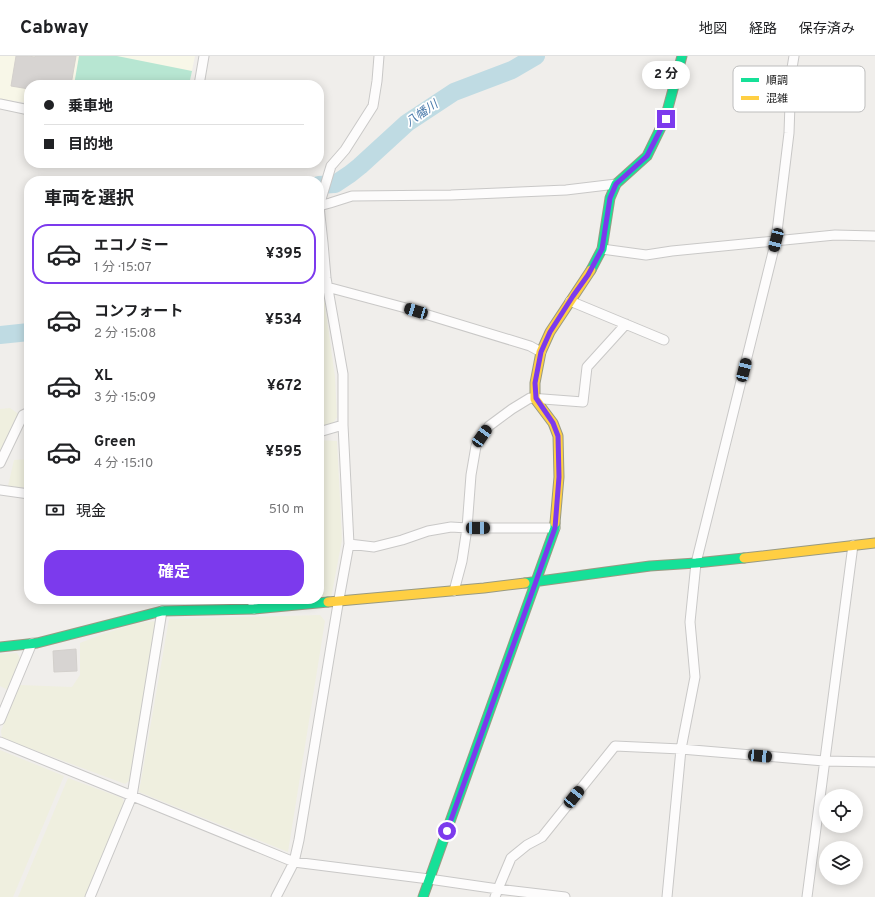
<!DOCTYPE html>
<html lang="ja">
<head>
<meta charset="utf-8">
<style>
  :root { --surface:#fff; --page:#f2f2f2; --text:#202124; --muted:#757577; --line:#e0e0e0; --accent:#7c3aed }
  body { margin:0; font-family:Overpass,"Noto Sans JP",sans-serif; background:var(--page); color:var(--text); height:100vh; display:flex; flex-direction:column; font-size:15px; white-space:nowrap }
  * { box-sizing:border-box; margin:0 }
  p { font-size:13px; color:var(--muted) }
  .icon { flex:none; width:22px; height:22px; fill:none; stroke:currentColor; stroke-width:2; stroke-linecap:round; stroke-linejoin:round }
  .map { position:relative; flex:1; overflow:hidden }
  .side { position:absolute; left:24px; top:120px; width:300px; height:428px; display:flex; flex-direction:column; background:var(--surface); border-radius:16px; box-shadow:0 2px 10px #0003 }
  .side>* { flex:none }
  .hud { position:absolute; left:24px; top:24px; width:300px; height:88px; border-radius:16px; box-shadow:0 2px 10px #0003; display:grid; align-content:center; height:88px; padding:0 20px; background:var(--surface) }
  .tools { position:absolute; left:819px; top:733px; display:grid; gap:8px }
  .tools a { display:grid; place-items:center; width:44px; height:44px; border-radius:50%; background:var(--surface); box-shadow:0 2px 10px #0003; font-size:20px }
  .end { position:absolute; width:18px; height:18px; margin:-9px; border:5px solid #7c3aed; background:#fff; box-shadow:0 0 0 2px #fff }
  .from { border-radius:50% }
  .bubble { position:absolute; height:28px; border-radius:14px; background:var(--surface); box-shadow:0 2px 10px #0003; font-size:13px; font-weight:700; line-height:28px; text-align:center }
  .car { position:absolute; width:12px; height:24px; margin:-12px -6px; border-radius:5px; box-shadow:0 0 3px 1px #0007; background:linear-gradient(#222 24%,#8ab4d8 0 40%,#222 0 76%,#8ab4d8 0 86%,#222 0) }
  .hud b { display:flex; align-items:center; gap:14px; height:38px; font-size:15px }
  .hud b+b { border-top:1px solid var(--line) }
  .hud i { width:10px; height:10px; background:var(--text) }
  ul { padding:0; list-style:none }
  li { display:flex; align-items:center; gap:12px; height:60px; margin:0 8px 6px; padding:0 12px; border:2px solid transparent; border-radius:16px }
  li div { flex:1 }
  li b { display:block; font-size:15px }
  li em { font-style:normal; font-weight:700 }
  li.current { border-color:var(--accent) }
  li>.icon { width:36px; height:36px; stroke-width:1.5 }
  h2 { padding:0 20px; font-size:18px; line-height:48px }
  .pay { display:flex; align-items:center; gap:10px; height:44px; padding:0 20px; font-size:15px }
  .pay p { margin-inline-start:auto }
  .action { display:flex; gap:8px; margin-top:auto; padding:8px 20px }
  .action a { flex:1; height:46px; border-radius:16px; background:var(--accent); color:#fff; font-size:16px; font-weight:700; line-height:46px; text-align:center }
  header { display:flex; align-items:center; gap:24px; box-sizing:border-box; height:56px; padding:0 20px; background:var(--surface); border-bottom:1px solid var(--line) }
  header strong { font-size:19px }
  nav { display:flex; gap:22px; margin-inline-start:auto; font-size:14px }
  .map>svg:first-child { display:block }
  .education { fill:#f8f7e8 }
  .farmland { fill:#efefdf }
  .pitch { fill:#b7e6d2 }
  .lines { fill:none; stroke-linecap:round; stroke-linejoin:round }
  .river { stroke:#bfdbe3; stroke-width:18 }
  .building { fill:#d7d4d2; stroke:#d3d0cc }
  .street-casing { stroke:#c9c8c7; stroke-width:11 }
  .fast-casing { stroke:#999a82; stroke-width:11 }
  .slow-casing { stroke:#999a82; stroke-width:11 }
  .street { stroke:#fdfcfc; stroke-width:9 }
  .fast { stroke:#16e098; stroke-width:9 }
  .slow { stroke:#ffcf43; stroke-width:9 }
  .route { stroke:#7c3aed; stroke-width:5 }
  .labels { text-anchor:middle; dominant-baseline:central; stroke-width:3.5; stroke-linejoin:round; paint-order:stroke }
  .water-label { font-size:12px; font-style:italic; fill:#4a7aab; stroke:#fff }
  .key { fill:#fff; stroke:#bdbdbd; stroke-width:1 }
  .key-label { font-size:11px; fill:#222 }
</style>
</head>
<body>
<header>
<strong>Cabway</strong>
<nav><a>地図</a><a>経路</a><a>保存済み</a></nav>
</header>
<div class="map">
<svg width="875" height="841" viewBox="0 0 875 841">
  <rect width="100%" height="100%" fill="#f0eeeb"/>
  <!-- education -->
  <path class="education" d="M0,0H195L189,29H29V47L0,43Z"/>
  <!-- farmland -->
  <path class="farmland" d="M319,239L324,242L335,321L337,361L333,367L319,371Z
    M10,352L20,359L0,396V353Z
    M319,384L337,385L342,484L331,542L319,543Z
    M29,403V432L8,430L14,404Z
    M320,559L325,565L288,796L139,736L169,563Z
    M156,565L129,725L125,728L2,682L1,675L19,629L72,631L80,619V587L103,578L138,567Z
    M17,597L21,604L8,634L0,630V598Z
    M0,694L64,720L13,841H0Z
    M68,722L122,742L124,746L85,841H18Z"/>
  <!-- pitch -->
  <path class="pitch" d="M79,0H117L192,15L189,29H74Z"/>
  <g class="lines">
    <!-- river -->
    <path class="river" d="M319,129L335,128L350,118L360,110L407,67L454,36L512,14L536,0
      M0,279L29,276"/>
  </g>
  <!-- building -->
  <path class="building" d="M16,0H28L35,1V0H76L71,29H29V33L11,30Z
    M76,593L77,615L54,616L53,595Z"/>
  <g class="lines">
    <defs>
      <path id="street" d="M199,29L204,0
        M0,48L29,54
        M319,150L330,147L352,140L451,139L566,134L616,128
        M602,193L646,199L672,195L835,179L875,180
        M319,233L327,231L402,251L530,290L541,296
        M570,245L664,284
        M319,376L343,369
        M0,407L23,359L29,356
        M0,434L29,438
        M349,488L374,491L402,484L428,475L451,471L467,472H555
        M454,535L462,505L467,472L471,419L476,390L489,370L512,353L530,342L583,346L587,311L626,268
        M252,543L254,553
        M0,664L32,587
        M0,686L294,806L429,823L498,833L565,841
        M90,841L132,740L162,555
        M276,841L291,812L294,806L299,784L337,554L349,488L343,369V318L326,222L323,187L319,150L331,110L345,94L373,50L377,25L379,0
        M495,841L498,833L511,802L527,789L542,781L615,690L681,693L824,705L875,706
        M667,841L681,693L695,621L690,566L696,507L776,184L789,77L791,18L794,0
        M807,841L853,489"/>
      <path id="fast" d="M591,214L602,193L610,142L616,128L647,100L665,63L682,0
        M525,527L650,510L696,507L744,502
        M0,591L37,587L162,555L254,553L328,546
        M423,841L555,472V467"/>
      <path id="slow" d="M555,467L559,421L558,380L553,367L535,343V327L541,296L550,276L591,214
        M744,502L875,487
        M328,546L484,532L525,527"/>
    </defs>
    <!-- street casing -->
    <use href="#street" class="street-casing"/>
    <!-- fast casing -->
    <use href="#fast" class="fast-casing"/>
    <!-- slow casing -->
    <use href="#slow" class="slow-casing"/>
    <!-- street -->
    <use href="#street" class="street"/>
    <!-- fast -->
    <use href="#fast" class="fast"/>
    <!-- slow -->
    <use href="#slow" class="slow"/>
  </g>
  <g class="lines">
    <!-- route -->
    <path class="route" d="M447,775L555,472L559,421L558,380L553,367L536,342L535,327L541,296L550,276L573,240L588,219L602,193L610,142L616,128L647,100L666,63"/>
  </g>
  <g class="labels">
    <!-- water labels -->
    <g class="water-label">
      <text transform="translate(422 58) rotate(-35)">八幡川</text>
    </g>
  </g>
  <!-- legend -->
  <rect x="733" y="10" width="132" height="46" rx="6" class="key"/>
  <rect x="741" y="22" width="18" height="4" fill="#16e098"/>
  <rect x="741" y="40" width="18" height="4" fill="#ffcf43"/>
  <g class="key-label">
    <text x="766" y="28">順調</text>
    <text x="766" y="46">混雑</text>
  </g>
</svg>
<div class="tools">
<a><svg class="icon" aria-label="locate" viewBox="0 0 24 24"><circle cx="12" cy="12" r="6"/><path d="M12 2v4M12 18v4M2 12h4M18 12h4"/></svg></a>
<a><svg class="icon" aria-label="layers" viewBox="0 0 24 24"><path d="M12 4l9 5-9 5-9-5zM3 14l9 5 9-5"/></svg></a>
</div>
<i class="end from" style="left:447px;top:775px"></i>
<i class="end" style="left:666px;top:63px"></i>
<div class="bubble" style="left:642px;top:5px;width:48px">2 分</div>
<i class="car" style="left:776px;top:184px;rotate:194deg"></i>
<i class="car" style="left:416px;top:255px;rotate:287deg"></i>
<i class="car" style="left:744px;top:314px;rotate:14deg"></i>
<i class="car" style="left:482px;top:380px;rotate:35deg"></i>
<i class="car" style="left:478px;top:472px;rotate:90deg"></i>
<i class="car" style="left:760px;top:700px;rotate:95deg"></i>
<i class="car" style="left:574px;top:741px;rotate:39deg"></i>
<div class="hud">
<b><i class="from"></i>乗車地</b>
<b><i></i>目的地</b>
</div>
<section class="side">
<h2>車両を選択</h2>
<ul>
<li class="current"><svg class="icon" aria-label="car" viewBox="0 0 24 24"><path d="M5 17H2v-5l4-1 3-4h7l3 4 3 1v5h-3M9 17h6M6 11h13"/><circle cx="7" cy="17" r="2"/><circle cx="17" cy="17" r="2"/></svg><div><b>エコノミー</b><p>1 分 · 15:07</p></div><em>¥395</em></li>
<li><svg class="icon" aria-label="car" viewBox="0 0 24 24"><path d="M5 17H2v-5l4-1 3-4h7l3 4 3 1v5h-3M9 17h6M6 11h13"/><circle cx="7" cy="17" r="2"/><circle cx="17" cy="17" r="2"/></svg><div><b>コンフォート</b><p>2 分 · 15:08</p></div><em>¥534</em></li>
<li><svg class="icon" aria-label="car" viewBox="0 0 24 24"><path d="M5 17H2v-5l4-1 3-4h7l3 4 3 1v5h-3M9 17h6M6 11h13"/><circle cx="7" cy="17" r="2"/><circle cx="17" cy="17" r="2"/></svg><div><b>XL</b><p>3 分 · 15:09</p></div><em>¥672</em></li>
<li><svg class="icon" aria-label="car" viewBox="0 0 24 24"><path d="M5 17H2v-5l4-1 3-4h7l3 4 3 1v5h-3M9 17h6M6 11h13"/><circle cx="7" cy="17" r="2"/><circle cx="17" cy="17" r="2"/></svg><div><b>Green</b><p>4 分 · 15:10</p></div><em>¥595</em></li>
</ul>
<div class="pay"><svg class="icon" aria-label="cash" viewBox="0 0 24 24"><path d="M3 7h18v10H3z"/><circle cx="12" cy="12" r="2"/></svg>現金<p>510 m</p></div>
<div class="action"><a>確定</a></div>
</section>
</div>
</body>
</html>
